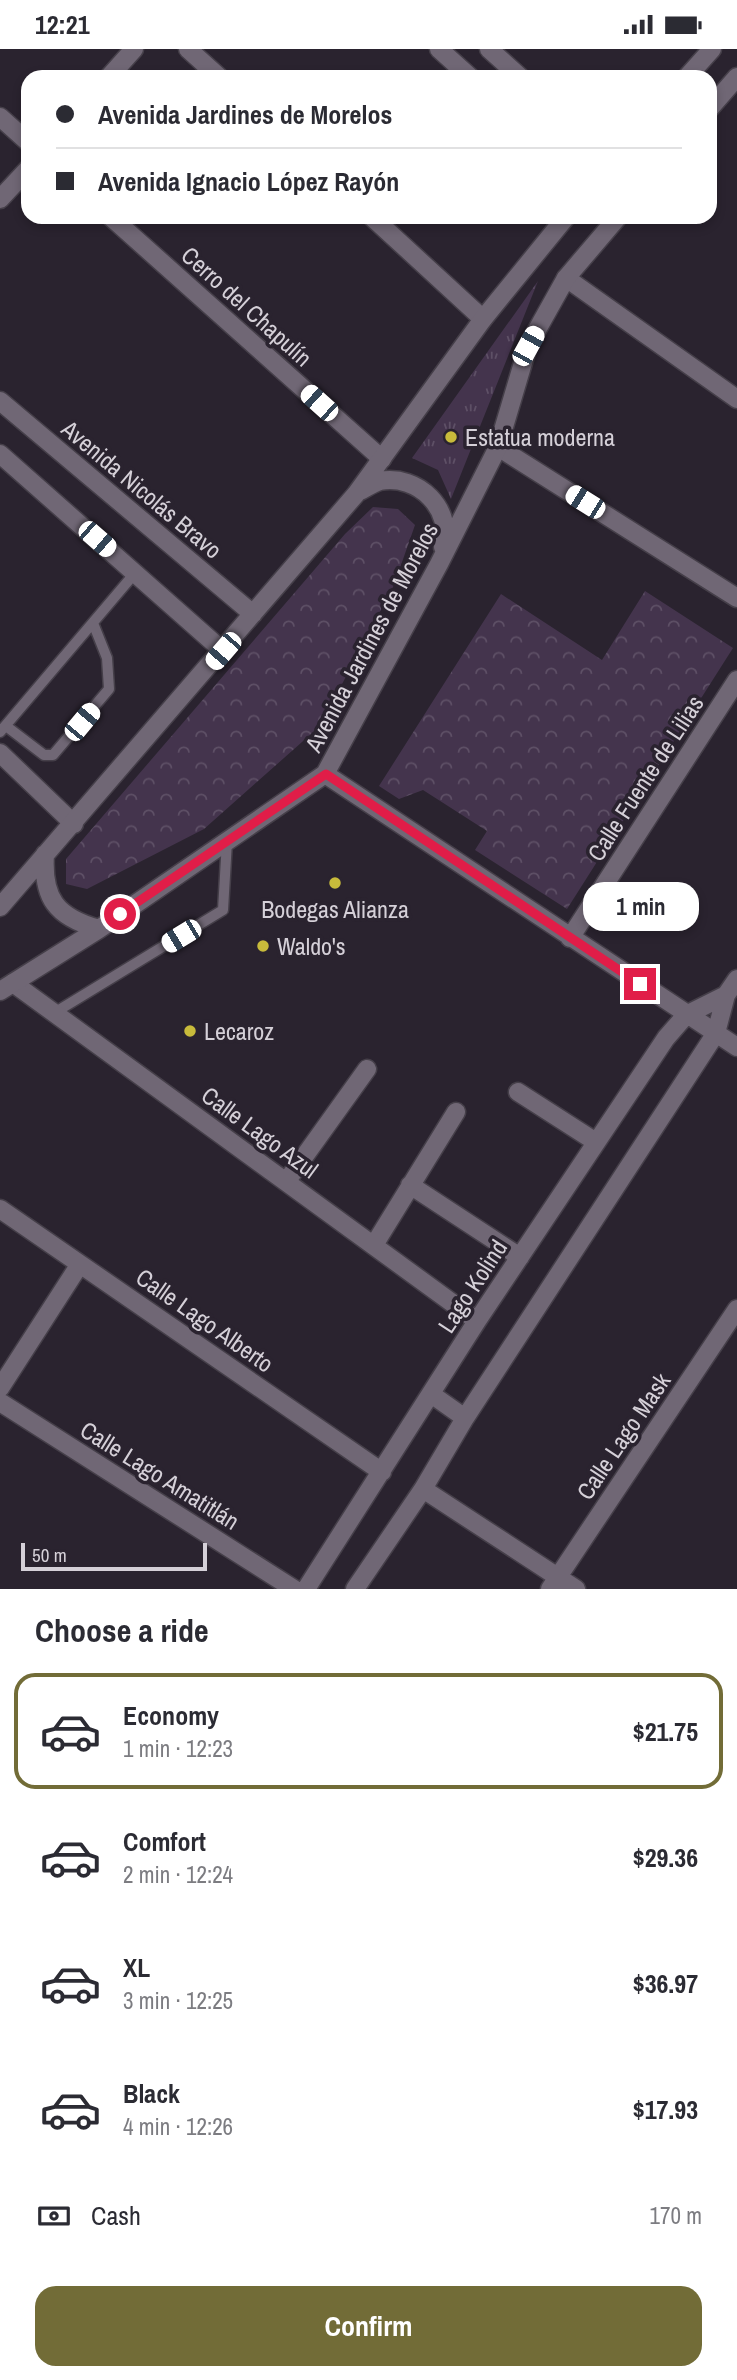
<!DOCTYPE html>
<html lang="en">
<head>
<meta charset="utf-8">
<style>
  :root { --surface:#fff; --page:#f7f7f7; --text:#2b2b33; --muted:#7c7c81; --line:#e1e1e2; --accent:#726c37 }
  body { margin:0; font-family:"Archivo Narrow",sans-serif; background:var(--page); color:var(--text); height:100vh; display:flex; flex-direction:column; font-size:26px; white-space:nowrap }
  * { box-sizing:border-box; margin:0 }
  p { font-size:23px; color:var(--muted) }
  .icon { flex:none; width:38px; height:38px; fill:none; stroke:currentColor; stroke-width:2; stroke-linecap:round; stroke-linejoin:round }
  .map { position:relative; height:1540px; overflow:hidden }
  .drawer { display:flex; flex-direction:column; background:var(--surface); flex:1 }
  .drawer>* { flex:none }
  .banner { position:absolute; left:21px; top:21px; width:696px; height:154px; border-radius:21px; box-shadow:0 4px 10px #0003; display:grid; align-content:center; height:154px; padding:0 35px; background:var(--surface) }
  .scale { position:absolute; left:21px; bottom:18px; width:186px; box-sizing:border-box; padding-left:7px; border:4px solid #d5d0d8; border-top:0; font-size:19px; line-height:24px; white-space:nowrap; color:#d5d0d8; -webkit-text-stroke:5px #2a232f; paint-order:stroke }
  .end { position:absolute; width:32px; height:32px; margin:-16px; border:9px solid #e11d48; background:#fff; box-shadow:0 0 0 4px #fff }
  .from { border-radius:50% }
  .bubble { position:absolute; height:49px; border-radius:21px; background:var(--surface); box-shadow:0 4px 10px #0003; font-size:23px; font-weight:800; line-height:49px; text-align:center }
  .car { position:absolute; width:21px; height:42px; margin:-21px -10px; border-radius:9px; box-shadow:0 0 5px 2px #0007; background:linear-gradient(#fff 24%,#345 0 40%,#fff 0 76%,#345 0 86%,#fff 0) }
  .banner b { display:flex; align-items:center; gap:24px; height:66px; font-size:26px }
  .banner b+b { border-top:2px solid var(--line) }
  .banner i { width:18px; height:18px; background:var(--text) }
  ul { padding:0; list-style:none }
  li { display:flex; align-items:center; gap:21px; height:116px; margin:0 14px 10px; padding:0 21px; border:4px solid transparent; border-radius:21px }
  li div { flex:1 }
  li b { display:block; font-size:26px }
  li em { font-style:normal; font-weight:800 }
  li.active { border-color:var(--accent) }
  li>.icon { width:63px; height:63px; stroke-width:1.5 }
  h2 { padding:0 35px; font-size:32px; line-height:84px }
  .pay { display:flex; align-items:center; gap:18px; height:77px; padding:0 35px; font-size:26px }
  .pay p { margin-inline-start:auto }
  .action { display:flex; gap:14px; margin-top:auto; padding:14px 35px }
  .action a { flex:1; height:80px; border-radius:21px; background:var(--accent); color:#fff; font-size:28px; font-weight:800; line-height:80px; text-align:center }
  .status { display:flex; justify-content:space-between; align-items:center; height:49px; padding:0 35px; background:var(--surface); direction:ltr }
  .status svg { height:19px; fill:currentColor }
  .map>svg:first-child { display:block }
  .grass { fill:url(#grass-tufts) }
  .park { fill:url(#park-crowns) }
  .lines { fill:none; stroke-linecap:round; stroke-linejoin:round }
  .lane-casing { stroke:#453f49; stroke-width:13 }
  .street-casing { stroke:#453f49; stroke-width:21 }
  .secondary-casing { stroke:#453f49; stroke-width:21 }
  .lane { stroke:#706775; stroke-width:10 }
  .street { stroke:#706775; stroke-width:18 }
  .secondary { stroke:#706775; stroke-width:18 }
  .route { stroke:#e11d48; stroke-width:9 }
  .poi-dot { fill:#c8bb3b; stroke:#2a232f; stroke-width:2.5 }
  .labels { text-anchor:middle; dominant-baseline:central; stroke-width:7; stroke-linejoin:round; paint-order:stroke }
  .street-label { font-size:24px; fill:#d5d0d8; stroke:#2a232f }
  .poi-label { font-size:24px; fill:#d5d0d8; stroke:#2a232f; text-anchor:start }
</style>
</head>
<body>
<div class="status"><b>12:21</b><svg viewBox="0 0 49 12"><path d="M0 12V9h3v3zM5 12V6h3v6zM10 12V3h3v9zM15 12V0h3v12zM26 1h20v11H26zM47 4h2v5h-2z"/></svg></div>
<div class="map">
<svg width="737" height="1540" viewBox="0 0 737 1540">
  <defs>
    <pattern id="grass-tufts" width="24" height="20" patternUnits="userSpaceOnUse" patternTransform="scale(1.75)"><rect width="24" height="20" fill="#44344d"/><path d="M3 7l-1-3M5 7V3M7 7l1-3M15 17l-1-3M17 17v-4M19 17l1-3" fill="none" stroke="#5e5066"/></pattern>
    <pattern id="park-crowns" width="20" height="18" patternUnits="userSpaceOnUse" patternTransform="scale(1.75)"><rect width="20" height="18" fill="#44344d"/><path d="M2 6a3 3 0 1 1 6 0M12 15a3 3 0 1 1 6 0" fill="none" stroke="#5e5066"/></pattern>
  </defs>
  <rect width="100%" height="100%" fill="#2a232f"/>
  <!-- grass -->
  <path class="grass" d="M538,232L451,450L438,421L412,409Z"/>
  <!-- park -->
  <path class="park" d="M373,458L398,460L415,476L394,536L320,677L204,780L87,840L66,835V810L345,485Z
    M645,542L733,599L567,860L475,801L487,782L423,741L399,750L379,737L501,545L602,611Z"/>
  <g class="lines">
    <defs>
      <path id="lane" d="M6,677L44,706H53L109,640L107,609L93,574
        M0,683L135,524
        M54,964L223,861L227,792"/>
      <path id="street" d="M188,0L219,28
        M439,0L470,28
        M489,0L520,28
        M109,28L134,0
        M0,68L28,93
        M0,150L28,120
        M111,168L382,410
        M372,168L483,270
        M566,229L737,350
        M498,398L737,549
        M0,704L74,775
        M325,725L737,998
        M570,889L737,631
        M13,934L477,1272
        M518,1043L596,1093
        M286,1133L367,1020
        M410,1136L520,1208
        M0,1160L382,1423
        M374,1196L456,1063
        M0,1339L80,1215
        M431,1345L465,1369
        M0,1353L294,1540
        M423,1440L576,1540
        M306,1540L477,1272L666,989L686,966L726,946
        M355,1540L423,1440L465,1369L716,984L726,946L737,930
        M550,1540L737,1260"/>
      <path id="secondary" d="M687,28L712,0
        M710,59L737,28
        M0,352L253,565
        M0,405L223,602
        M360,442C366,439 373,434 380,432C418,425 454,460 443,498
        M45,805C42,849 56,868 99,880
        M0,858L356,445L483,270L566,168
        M0,942L99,880L325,725L439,515L498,398L528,297L566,229L618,168"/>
    </defs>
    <!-- lane casing -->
    <use href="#lane" class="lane-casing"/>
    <!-- street casing -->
    <use href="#street" class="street-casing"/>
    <!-- secondary casing -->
    <use href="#secondary" class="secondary-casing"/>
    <!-- lane -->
    <use href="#lane" class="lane"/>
    <!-- street -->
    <use href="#street" class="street"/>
    <!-- secondary -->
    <use href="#secondary" class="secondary"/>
  </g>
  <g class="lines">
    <!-- route -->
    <path class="route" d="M120,865L326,725L640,935"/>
  </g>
  <!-- markers -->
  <g class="poi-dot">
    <circle cx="451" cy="388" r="7"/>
    <circle cx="335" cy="834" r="7"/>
    <circle cx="263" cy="897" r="7"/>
    <circle cx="190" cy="982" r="7"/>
  </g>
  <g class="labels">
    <!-- street labels -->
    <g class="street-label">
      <text transform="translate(247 257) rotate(42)">Cerro del Chapulín</text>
      <text transform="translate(142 440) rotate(40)">Avenida Nicolás Bravo</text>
      <text transform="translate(371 588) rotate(-62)">Avenida Jardines de Morelos</text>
      <text transform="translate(645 729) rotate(-57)">Calle Fuente de Lilias</text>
      <text transform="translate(260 1083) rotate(36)">Calle Lago Azul</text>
      <text transform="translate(472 1237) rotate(-57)">Lago Kolind</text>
      <text transform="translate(205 1271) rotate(35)">Calle Lago Alberto</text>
      <text transform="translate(623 1387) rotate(-56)">Calle Lago Mask</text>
      <text transform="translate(160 1426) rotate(32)">Calle Lago Amatitlán</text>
    </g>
    <!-- poi labels -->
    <g class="poi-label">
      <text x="465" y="388">Estatua moderna</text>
      <text x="335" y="860" text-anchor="middle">Bodegas Alianza</text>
      <text x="277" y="897">Waldo's</text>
      <text x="204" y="982">Lecaroz</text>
    </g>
  </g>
</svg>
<div class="scale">50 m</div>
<i class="end from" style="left:120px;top:865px"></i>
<i class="end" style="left:640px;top:935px"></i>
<div class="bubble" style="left:583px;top:833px;width:116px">1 min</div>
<i class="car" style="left:528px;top:297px;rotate:29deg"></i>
<i class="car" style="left:319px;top:354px;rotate:312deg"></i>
<i class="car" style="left:585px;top:453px;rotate:302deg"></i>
<i class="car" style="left:97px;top:490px;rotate:131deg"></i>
<i class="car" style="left:223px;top:602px;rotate:221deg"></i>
<i class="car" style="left:82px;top:673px;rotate:40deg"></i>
<i class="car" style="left:181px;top:887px;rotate:239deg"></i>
<div class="banner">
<b><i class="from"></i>Avenida Jardines de Morelos</b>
<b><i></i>Avenida Ignacio López Rayón</b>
</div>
</div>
<section class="drawer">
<h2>Choose a ride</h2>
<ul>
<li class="active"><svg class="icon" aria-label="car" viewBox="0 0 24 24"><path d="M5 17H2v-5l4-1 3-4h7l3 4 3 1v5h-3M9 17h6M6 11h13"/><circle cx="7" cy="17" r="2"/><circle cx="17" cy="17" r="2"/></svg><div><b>Economy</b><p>1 min · 12:23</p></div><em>$21.75</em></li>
<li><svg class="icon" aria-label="car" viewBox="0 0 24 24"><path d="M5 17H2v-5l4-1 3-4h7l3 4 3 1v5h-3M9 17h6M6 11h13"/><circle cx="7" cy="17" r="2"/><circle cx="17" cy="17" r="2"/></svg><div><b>Comfort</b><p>2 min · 12:24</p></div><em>$29.36</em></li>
<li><svg class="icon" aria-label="car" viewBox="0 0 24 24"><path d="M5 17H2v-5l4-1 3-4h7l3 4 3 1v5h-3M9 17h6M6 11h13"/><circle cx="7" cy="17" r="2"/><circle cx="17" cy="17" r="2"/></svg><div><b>XL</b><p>3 min · 12:25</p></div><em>$36.97</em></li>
<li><svg class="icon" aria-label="car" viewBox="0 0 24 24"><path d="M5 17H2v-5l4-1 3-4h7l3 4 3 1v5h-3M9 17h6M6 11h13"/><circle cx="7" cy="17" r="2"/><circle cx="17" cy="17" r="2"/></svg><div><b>Black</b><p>4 min · 12:26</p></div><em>$17.93</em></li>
</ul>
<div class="pay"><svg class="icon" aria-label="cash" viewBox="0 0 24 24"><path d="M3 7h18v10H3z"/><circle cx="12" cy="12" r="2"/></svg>Cash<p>170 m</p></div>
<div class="action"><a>Confirm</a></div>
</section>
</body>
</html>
